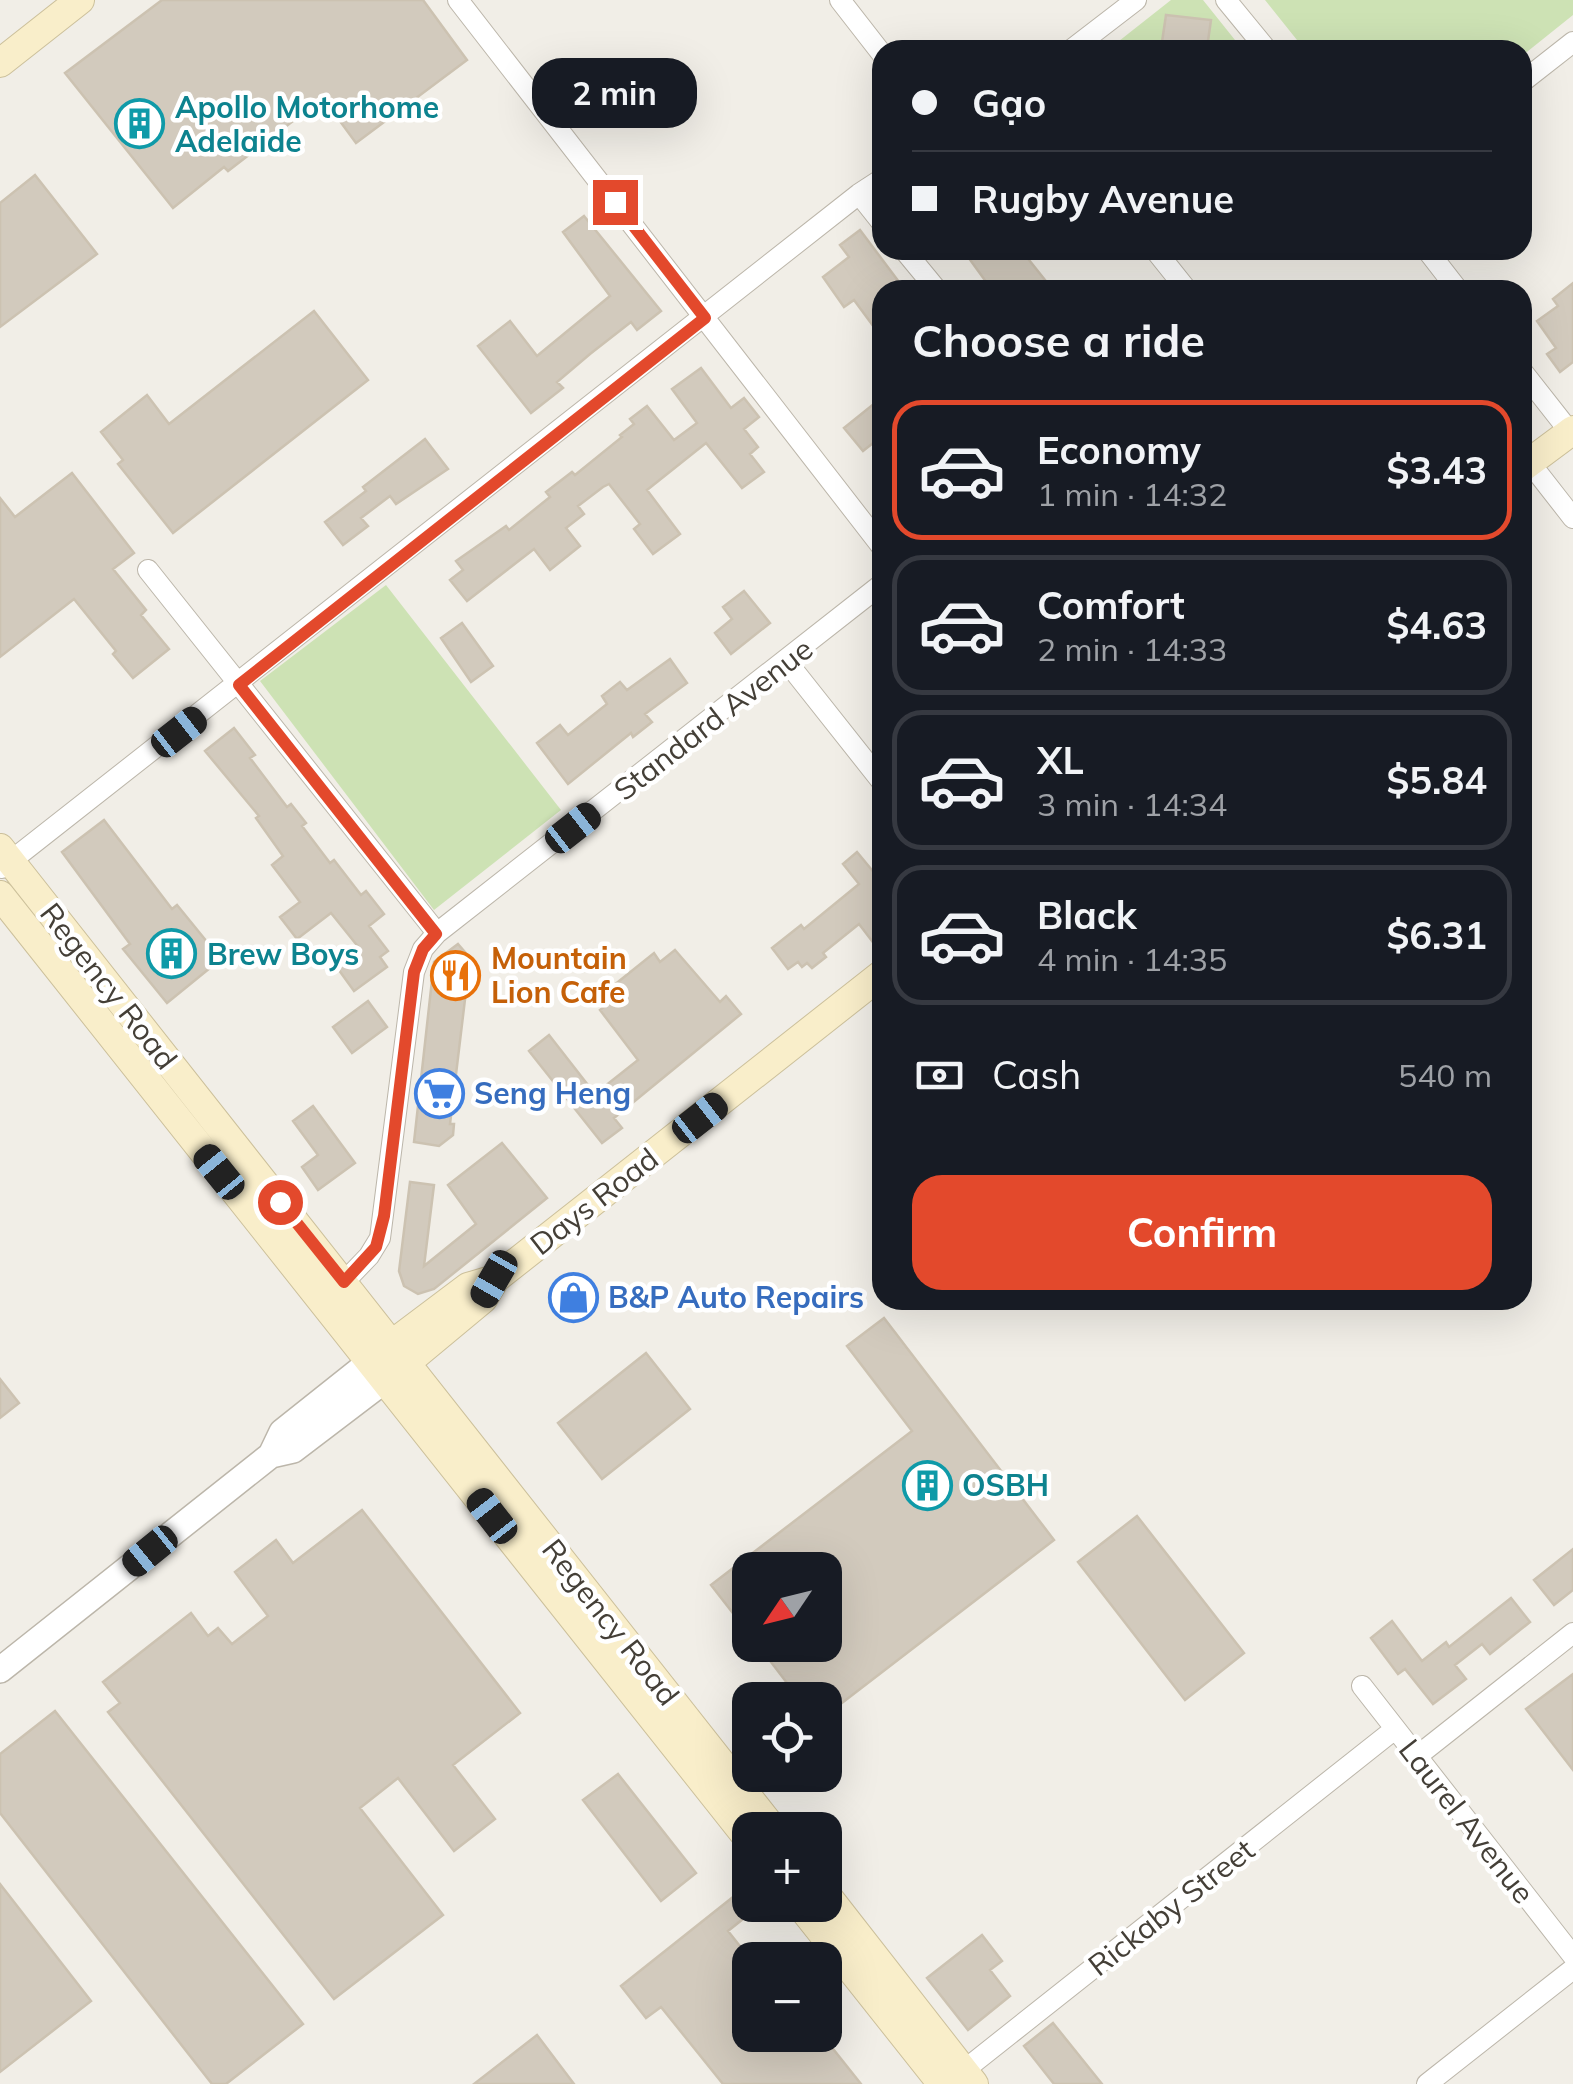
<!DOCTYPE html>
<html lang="en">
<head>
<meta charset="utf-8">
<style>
  :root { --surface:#171b24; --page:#20242c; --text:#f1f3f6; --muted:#9ea1a6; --line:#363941; --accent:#e3492c }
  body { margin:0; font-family:Mulish,sans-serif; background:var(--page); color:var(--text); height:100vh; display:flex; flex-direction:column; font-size:38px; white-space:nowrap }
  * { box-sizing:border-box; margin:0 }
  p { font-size:32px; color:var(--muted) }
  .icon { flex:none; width:55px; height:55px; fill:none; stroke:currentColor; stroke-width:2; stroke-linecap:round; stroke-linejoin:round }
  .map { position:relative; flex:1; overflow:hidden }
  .panel { position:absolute; left:872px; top:280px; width:660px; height:1030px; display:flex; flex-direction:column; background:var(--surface); border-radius:30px; box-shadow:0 10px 40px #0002 }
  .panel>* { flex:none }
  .top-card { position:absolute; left:872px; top:40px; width:660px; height:220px; border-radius:30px; box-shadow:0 10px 40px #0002; display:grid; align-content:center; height:220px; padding:0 40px; background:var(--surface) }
  .needle { width:65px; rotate:235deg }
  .fabs { position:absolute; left:732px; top:1552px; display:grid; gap:20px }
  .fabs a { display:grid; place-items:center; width:110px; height:110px; border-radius:20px; background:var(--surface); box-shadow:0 10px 40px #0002; font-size:50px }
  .end { position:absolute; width:45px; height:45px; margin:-22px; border:12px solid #e3492c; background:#fff; box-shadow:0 0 0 5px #fff }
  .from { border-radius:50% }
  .bubble { position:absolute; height:70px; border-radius:30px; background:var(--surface); box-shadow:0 10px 40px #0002; font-size:32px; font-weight:700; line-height:70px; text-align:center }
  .car { position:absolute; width:30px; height:60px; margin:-30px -15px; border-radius:12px; box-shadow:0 0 8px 2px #0007; background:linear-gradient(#222 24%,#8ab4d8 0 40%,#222 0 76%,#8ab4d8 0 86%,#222 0) }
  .top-card b { display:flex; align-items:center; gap:35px; height:95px; font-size:38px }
  .top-card b+b { border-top:2px solid var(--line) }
  .top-card i { width:25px; height:25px; background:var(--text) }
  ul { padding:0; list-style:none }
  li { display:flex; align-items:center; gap:30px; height:140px; margin:0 20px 15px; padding:0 20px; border:5px solid var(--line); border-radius:30px }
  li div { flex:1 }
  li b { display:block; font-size:38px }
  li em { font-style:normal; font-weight:700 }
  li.current { border-color:var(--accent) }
  li>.icon { width:90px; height:90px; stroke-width:1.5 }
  h2 { padding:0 40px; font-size:45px; line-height:120px }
  .pay { display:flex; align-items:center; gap:25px; height:110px; padding:0 40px; font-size:38px }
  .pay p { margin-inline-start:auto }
  .button { display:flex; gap:20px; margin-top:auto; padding:20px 40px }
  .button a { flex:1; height:115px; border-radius:30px; background:var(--accent); color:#fff; font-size:40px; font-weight:700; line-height:115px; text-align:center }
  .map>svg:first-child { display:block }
  .green { fill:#cde2b4 }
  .building { fill:#d2cabd; stroke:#ccc2b1; stroke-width:2.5 }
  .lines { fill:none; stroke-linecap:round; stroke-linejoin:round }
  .minor-casing { stroke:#bcb6aa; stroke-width:22 }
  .tertiary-casing { stroke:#bcb6aa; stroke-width:28 }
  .secondary-casing { stroke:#ccc09b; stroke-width:30 }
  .minor { stroke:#fff; stroke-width:20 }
  .tertiary { stroke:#fff; stroke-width:25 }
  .secondary { stroke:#f9eeca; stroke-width:28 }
  .route { stroke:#e3492c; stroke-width:12 }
  .labels { text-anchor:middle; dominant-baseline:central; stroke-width:9; stroke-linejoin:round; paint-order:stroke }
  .culture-label { font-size:30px; font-weight:bold; fill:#0d838f; stroke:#fff; text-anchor:start }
  .street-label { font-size:30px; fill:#443f37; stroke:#fff }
  .food-label { font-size:30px; font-weight:bold; fill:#c56008; stroke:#fff; text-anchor:start }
  .shop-label { font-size:30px; font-weight:bold; fill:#366cbe; stroke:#fff; text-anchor:start }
</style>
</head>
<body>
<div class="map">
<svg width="1573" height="2084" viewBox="0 0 1573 2084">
  <rect width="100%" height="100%" fill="#f1eee7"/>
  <!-- green -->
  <path class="green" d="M1171,0H1203L1243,50H1126L1119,41Z
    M1265,0H1573V15L1523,55L1522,50H1305Z
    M386,585L561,810L434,910L260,681Z"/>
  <!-- building -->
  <path class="building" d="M162,0H423L467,60L356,143L323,98L228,171L224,167L173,208L65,73Z
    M1166,15L1211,20L1207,48L1162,42Z
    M35,175L97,254L0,327V203Z
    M584,216L661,311L637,330L631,322L590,354L557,382L563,388L531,413L478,346L510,321L537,356L610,296L563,232Z
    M860,230L905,290H882V338L854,300L844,307L823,277L849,257L840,245Z
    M963,250H1021L1053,290H992Z
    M1573,283V362L1560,372L1547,354L1556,348L1537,321L1558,306L1553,299Z
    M314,311L368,380L173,533L118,464L123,460L101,432L147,395L169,424Z
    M701,368L731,408L744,398L759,417L744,429L758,447L750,454L764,472L742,488L706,443L647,490L680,534L653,554L634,529L640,524L609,484L603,487L578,506L584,514L566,528L580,546L550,570L534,549L467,601L450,580L463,570L456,561L506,526L509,530L550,497L546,492L572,472L575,475L622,437L620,435L634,424L630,419L647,406L674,440L697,423L672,389Z
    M875,403L882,412V436L863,451L844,428Z
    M425,439L448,469L396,504L390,496L361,518L368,526L343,545L325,522L366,491L363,487Z
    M72,473L134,553L113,569L146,610L141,615L169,649L133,678L113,654L116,651L74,599L0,657V498L15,517Z
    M744,591L770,623L731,654L715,633L732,619L723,607Z
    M462,623L493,666L471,682L441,638Z
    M670,659L687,683L645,714L652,722L633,737L631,733L568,784L537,743L560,725L568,735L607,704L602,696L620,682L627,690Z
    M234,728L255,755L250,758L287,807L291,804L306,823L302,826L330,863L334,860L361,895L366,891L384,914L369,926L388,951L380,957L387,967L354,991L336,966L360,949L331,913L297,939L280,917L300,902L272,865L283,856L256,818L259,816L205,751Z
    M104,820L172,909L177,905L221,959L167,1003L123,949L130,944L62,852Z
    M857,852L876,875L882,870V954L859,924L823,953L826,957L812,968L807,963L802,967L798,962L788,969L772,948L801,925L804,929L859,884L843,864Z
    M458,944L470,958L450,1124H454L453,1135L439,1146L414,1142L434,962Z
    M675,950L720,1002L726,996L741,1014L614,1118L622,1128L602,1143L529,1051L549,1035L595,1094L638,1060L600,1010L615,998L608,990L654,953L660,962Z
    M368,1001L387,1027L352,1053L333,1027Z
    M313,1106L355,1163L318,1190L302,1167L318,1155L293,1121Z
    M502,1143L547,1198L434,1289L418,1294L404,1286L399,1271L410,1182L434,1185L424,1266L476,1224L448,1185Z
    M884,1318L1054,1540L825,1716V1700H800L758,1645H825V1570H750V1635L711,1585L912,1431L847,1346Z
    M646,1353L690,1409L602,1479L558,1423Z
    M0,1379L19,1403L0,1418Z
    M362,1510L520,1713L453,1765L495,1819L454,1851L398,1778L360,1808L443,1915L334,1999L108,1712L120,1703L103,1682L191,1613L208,1636L218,1628L232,1644L268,1616L235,1572L276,1540L293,1563Z
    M1137,1516L1244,1653L1185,1700L1078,1562Z
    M1573,1549V1590L1554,1605L1534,1580Z
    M1511,1598L1530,1622L1490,1654L1482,1644L1455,1665L1466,1679L1433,1704L1405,1669L1398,1674L1371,1638L1392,1621L1422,1661L1446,1642L1449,1647Z
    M1573,1674V1770L1526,1709Z
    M55,1711L303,2024L226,2084H212L0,1813V1754Z
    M618,1774L696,1873L661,1901L583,1800Z
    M0,1884L91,2001L0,2072Z
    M738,1893L753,1911L728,1931L750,1959V2035H822L861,2084H723L661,2007L646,2018L621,1986Z
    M982,1935L1002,1961L990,1970L1010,1996L968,2030L927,1978Z
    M1053,2023L1102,2084H1054L1024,2046Z
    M537,2035L574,2084H474Z"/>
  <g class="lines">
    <defs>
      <path id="minor" d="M458,0L882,547
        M840,0L882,54
        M1226,0L1267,50
        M1071,50L1136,0
        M1522,82L1573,42
        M859,194L882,223
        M904,250L937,290
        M1155,250L1187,290
        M1427,250L1458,290
        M1522,371L1570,432
        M1530,463L1573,518
        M148,570L437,933
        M787,662L882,782
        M2,868L859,194L882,179
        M344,1282L369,1256L380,1238L414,972L423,949L437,933L882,584
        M1362,1686L1573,1956
        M1416,1757L1573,1633
        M953,2079L1395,1729
        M1427,2084L1573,1969"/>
      <path id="tertiary" d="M271,1455L282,1432L370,1362
        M0,1670L271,1455L293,1450L385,1380"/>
      <path id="secondary" d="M0,63L80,0
        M1522,468L1573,430
        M0,848L774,1830
        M0,895L750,1841
        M379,1354L468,1287L495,1279L882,974
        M394,1373L483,1299L494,1281
        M825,1893L974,2084
        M800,1905L942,2084"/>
    </defs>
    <!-- minor casing -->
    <use href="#minor" class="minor-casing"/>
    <!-- tertiary casing -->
    <use href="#tertiary" class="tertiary-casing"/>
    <!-- secondary casing -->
    <use href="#secondary" class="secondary-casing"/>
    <!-- minor -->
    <use href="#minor" class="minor"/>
    <!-- tertiary -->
    <use href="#tertiary" class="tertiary"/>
    <!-- secondary -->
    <use href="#secondary" class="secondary"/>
  </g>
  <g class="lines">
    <!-- route -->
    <path class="route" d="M280,1202L344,1282L376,1247L384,1216L414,972L423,949L436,934L239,685L705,318L615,202"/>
  </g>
  <!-- icons -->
  <defs>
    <symbol id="building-ring" viewBox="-11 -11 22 22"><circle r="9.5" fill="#fff" stroke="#0f9aa8" stroke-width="1.5"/><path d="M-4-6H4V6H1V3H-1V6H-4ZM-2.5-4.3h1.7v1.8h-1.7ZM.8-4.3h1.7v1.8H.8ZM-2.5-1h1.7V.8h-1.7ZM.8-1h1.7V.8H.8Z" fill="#0f9aa8"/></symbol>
    <symbol id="restaurant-ring" viewBox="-11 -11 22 22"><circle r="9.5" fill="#fff" stroke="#e8710a" stroke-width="1.5"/><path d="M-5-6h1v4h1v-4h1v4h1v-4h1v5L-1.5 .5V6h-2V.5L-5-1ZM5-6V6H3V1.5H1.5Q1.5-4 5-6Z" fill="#e8710a"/></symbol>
    <symbol id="supermarket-ring" viewBox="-11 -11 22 22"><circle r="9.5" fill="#fff" stroke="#3f7fe0" stroke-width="1.5"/><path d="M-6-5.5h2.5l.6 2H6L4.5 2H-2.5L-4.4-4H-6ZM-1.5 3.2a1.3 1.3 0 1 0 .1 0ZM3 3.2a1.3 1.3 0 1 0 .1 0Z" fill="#3f7fe0"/></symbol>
    <symbol id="shop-ring" viewBox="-11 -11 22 22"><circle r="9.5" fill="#fff" stroke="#3f7fe0" stroke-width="1.5"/><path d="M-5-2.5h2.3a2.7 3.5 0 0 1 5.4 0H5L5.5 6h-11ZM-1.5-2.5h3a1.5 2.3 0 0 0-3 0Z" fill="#3f7fe0"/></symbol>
  </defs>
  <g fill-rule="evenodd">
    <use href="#building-ring" x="112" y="96" width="55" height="55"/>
    <use href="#building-ring" x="144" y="926" width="55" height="55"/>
    <use href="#restaurant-ring" x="428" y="948" width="55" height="55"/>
    <use href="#supermarket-ring" x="412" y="1066" width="55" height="55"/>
    <use href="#shop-ring" x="546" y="1270" width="55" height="55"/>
    <use href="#building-ring" x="900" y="1458" width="55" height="55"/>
  </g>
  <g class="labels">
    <!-- culture labels -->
    <g class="culture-label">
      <text x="175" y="107">Apollo Motorhome<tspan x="175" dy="34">Adelaide</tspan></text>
      <text x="207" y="954">Brew Boys</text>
      <text x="962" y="1485">OSBH</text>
    </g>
    <!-- street labels -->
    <g class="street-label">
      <text transform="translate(713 719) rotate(-38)">Standard Avenue</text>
      <text transform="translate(109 986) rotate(52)">Regency Road</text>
      <text transform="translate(594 1201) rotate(-38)">Days Road</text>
      <text transform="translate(611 1622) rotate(52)">Regency Road</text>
      <text transform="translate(1467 1821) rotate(52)">Laurel Avenue</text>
      <text transform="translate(1171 1907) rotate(-38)">Rickaby Street</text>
    </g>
    <!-- food labels -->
    <g class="food-label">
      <text x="491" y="958">Mountain<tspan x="491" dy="34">Lion Cafe</tspan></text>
    </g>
    <!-- shop labels -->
    <g class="shop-label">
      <text x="474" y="1093">Seng Heng</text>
      <text x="608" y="1297">B&amp;P Auto Repairs</text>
    </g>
  </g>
</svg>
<div class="fabs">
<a><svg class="needle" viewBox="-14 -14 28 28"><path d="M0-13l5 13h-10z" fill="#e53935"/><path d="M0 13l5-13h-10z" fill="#9ea1a6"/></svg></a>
<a><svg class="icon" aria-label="locate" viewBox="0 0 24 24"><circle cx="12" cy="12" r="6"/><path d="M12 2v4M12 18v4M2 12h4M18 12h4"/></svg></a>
<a>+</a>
<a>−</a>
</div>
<i class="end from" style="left:280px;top:1202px"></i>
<i class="end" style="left:615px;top:202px"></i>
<div class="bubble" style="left:532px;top:58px;width:165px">2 min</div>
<i class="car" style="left:179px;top:732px;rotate:52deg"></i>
<i class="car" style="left:573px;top:828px;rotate:52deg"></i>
<i class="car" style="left:700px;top:1118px;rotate:52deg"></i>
<i class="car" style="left:219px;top:1172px;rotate:321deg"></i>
<i class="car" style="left:494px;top:1279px;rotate:210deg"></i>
<i class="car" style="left:492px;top:1516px;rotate:322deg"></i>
<i class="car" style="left:150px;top:1551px;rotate:231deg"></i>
<div class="top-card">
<b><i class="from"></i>Gạo</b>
<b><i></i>Rugby Avenue</b>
</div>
<section class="panel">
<h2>Choose a ride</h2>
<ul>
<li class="current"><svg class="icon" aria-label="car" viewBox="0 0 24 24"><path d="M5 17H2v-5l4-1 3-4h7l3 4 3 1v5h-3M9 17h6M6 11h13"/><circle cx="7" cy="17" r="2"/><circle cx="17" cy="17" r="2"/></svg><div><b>Economy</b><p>1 min · 14:32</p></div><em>$3.43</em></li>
<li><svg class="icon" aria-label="car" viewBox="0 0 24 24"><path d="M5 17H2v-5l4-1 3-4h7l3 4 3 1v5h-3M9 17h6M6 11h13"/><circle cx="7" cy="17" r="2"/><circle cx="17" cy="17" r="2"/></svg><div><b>Comfort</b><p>2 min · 14:33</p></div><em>$4.63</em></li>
<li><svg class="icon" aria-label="car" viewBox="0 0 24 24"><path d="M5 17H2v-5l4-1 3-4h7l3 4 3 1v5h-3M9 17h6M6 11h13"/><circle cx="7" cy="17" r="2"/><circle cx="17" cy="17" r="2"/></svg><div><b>XL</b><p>3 min · 14:34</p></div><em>$5.84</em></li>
<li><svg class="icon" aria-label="car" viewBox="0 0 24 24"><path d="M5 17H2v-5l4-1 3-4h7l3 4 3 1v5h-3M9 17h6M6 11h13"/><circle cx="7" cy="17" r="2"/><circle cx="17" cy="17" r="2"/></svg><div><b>Black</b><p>4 min · 14:35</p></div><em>$6.31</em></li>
</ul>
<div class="pay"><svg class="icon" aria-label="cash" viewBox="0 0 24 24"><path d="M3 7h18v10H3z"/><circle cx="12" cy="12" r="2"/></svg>Cash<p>540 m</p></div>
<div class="button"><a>Confirm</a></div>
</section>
</div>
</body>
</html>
